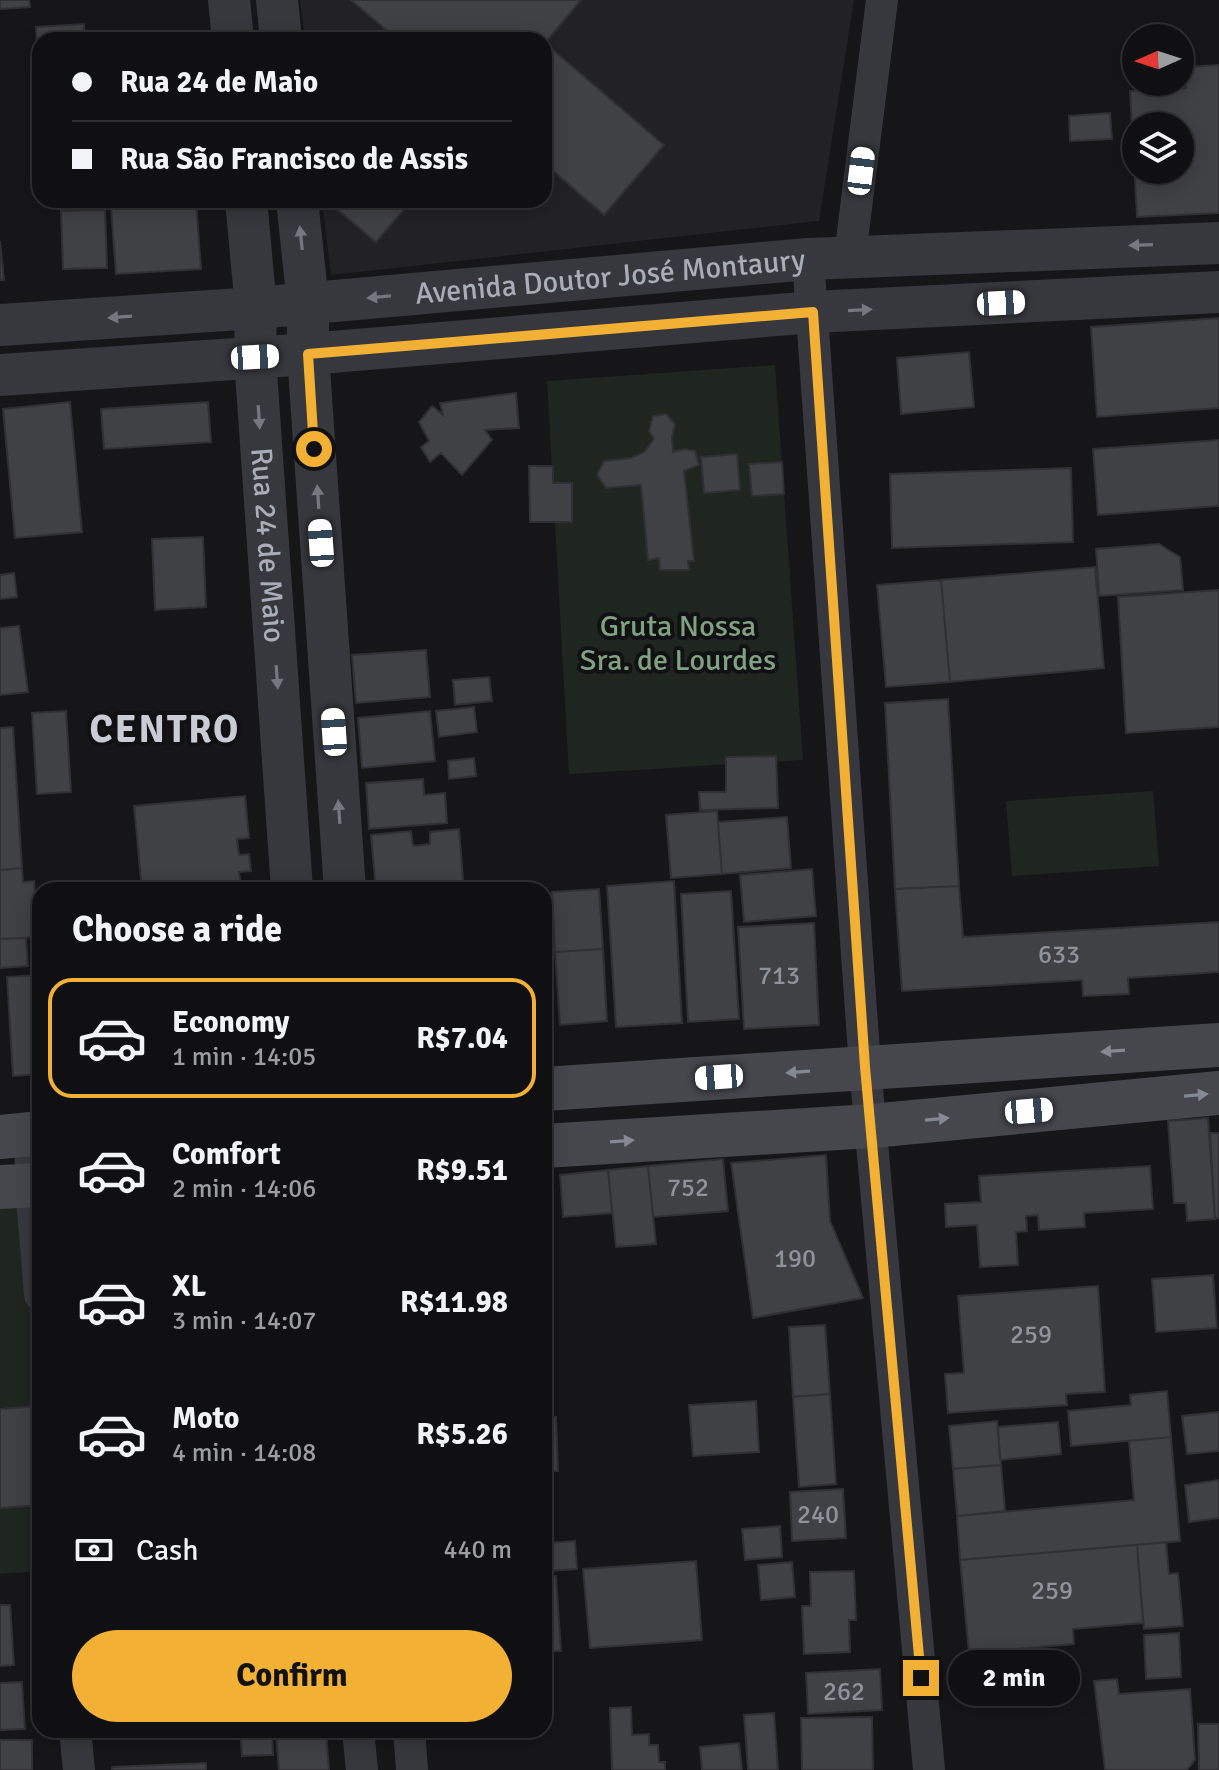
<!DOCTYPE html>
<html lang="en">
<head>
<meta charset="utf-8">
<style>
  :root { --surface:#101012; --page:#19191b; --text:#f1f3f6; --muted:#9c9d9f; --line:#303032; --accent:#f2b134 }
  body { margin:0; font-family:Signika,sans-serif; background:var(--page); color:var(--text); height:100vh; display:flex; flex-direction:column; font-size:30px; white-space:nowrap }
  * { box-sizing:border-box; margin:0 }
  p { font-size:26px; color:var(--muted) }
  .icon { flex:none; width:44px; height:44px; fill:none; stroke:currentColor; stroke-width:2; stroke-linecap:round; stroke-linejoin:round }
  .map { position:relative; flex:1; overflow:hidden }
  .panel { position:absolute; left:32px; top:882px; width:520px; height:856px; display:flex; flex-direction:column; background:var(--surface); border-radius:24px; box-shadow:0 4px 20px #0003,0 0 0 2px var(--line) }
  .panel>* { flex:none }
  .guide { position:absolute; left:32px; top:32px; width:520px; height:176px; border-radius:24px; box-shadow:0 4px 20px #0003,0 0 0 2px var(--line); display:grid; align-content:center; height:176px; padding:0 40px; background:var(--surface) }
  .needle { width:52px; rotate:267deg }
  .fabs { position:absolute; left:1122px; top:24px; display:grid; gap:16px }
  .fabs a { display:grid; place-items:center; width:72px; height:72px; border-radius:50%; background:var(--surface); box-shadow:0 4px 20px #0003,0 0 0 2px var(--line); font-size:40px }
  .end { position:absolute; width:36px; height:36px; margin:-18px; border:10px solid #f2b134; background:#111; box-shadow:0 0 0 4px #111 }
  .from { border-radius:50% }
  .bubble { position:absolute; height:56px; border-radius:28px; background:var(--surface); box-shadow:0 4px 20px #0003,0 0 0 2px var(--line); font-size:26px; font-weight:700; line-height:56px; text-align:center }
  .car { position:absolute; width:24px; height:48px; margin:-24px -12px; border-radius:10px; box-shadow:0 0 6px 2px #0007; background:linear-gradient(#fff 24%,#345 0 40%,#fff 0 76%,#345 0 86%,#fff 0) }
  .guide b { display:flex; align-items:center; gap:28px; height:76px; font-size:30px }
  .guide b+b { border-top:2px solid var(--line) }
  .guide i { width:20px; height:20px; background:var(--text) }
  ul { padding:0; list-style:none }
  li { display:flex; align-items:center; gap:24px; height:120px; margin:0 16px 12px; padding:0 24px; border:4px solid transparent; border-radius:24px }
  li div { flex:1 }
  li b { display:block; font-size:30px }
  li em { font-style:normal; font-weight:700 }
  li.active { border-color:var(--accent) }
  li>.icon { width:72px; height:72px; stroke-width:1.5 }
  h2 { padding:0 40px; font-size:36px; line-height:96px }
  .pay { display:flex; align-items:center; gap:20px; height:88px; padding:0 40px; font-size:30px }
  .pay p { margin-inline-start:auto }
  .cta { display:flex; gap:16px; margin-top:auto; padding:16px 40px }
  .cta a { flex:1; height:92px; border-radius:48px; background:var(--accent); color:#111; font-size:32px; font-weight:700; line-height:92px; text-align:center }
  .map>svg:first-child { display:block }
  .built { fill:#222225 }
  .green { fill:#1e261f }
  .building { fill:#404145; stroke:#303034; stroke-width:2; fill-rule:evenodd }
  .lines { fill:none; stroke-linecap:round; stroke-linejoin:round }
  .minor { stroke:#37383d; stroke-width:32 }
  .tertiary { stroke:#37383d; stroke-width:42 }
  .secondary { stroke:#45474d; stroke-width:44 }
  .oneway { fill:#757881 }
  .oneway2 { fill:#858993 }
  .route { stroke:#f2b134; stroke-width:10 }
  .labels { text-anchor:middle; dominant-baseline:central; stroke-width:8; stroke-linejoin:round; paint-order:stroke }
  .number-label { font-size:26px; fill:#8e929b }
  .street-label { font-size:30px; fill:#a8adb8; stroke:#111113 }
  .park-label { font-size:30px; fill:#7fa381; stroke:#111113 }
  .district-label { font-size:38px; font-weight:bold; letter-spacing:2px; fill:#c9ccd4; stroke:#111113 }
</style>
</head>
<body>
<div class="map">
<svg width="1219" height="1770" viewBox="0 0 1219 1770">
  <rect width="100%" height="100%" fill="#161618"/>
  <!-- built -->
  <path class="built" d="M300,0H854L819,221L331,275L322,200H544V40H305Z"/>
  <!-- green -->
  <path class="green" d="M775,365L803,760L569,774L547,381Z
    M1153,791L1159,866L1012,876L1006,801Z
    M22,1193L40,1406V1571L0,1574V1195Z"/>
  <!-- building -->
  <path class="building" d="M0,0H29L30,7L0,9Z
    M351,0H581L545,43L664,145L604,215L544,163V40H398Z
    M84,24L85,40H40L38,63L36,27Z
    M1219,65V213L1137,217L1130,91L1186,88L1185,67ZM1136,126H1180V170H1136Z
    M1110,113L1112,139L1070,141L1069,116Z
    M326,200H412L376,242Z
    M196,202L201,269L116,274L111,208Z
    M105,210L107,268L63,269L61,211Z
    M0,241L4,280H0Z
    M1219,318V408L1097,417L1091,327Z
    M969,352L974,407L901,414L897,358Z
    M516,393L519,428L485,430L492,440L462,475L441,453L430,462L421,447L429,441L419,422L432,406L443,415L440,403Z
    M70,402L82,532L15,538L3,409Z
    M208,402L211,442L104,449L101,409Z
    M666,414L675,424L672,437L673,452L684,449L695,451L699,465L684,471L694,561H688L689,570H660L659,558L648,560L641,485L606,488L597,475L604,461L631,458L644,452L654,439L649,431L653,416Z
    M1219,440V506L1098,515L1093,449Z
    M737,454L740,490L704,493L701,457Z
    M782,462L784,494L752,496L749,464Z
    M529,466H553V483H572V522H530Z
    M1071,468L1073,542L892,548L890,474Z
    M203,537L206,607L155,610L152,539Z
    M1159,544L1180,557L1183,590L1099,596L1096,549Z
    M1095,567L1104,668L950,682L941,580Z
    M14,573L17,597L0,599V575Z
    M941,580L950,682L886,687L877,585Z
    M1219,590V727L1126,733L1118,597Z
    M19,626L28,692L0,695V628Z
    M426,650L430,697L356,703L352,655Z
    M489,677L492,701L455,705L453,680Z
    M948,699L959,886L895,889L885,703Z
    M474,707L477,732L439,737L436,711Z
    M66,711L71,792L37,794L32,713Z
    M430,711L435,761L362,768L358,718Z
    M13,727L22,868L0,870V728Z
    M776,756L778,808L700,810L699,792H726V757Z
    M474,758L476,776L449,779L448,761Z
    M423,779L424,795L445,793L447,823L369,829L366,783Z
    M245,796L249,838L237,839L239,855L249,854L251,871L239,872L241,886L254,885L255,890H142L134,806Z
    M717,811L722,874L671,878L666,815Z
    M787,817L791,868L722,874L718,822Z
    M459,829L464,890H376L371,835L411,831L413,846L430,844V832Z
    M22,868L23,882L34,881L38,937L0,939V870Z
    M812,869L816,916L744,922L740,875Z
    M674,881L682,1023L616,1027L607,886Z
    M959,886L963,937L1219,922V972L1128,978L1129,994L1083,996L1082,980L902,991L895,889Z
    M599,889L603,949L555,952L552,892Z
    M731,891L739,1019L688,1022L681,894Z
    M814,923L819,1025L744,1029L738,927Z
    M26,938L28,966L0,968V939Z
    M603,949L607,1021L560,1025L555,952Z
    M40,975V1074L13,1076L7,977Z
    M1208,1118L1215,1219L1187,1221L1186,1203H1174L1168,1121Z
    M1210,1133H1219V1218L1215,1219Z
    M826,1155L830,1221L863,1298L753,1318L731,1163Z
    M723,1159L728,1211L653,1217L648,1166Z
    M648,1166L656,1244L616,1247L608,1170Z
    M1150,1166L1153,1209L1084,1213L1085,1227L1039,1230L1038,1215L1026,1216L1027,1231L1016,1232L1018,1265L980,1267L977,1225L946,1227L945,1204L981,1202L979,1176Z
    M608,1170L612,1213L563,1217L560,1175Z
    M1213,1275L1217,1328L1156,1332L1152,1279Z
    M1098,1286L1105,1392L1066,1394L1067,1405L948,1413L945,1374L964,1373L958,1296Z
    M544,1298L549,1385H544Z
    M825,1325L830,1394L793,1397L789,1327Z
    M1167,1391L1171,1437L1071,1446L1068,1411L1131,1405L1130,1395Z
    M830,1394L836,1484L799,1487L793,1397Z
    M756,1401L759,1452L693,1456L689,1405Z
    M38,1406L40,1505L0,1508V1409Z
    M1219,1412V1451L1187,1454L1182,1416Z
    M556,1417L558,1471H544V1418Z
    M997,1421L1001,1465L953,1469L949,1426Z
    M1058,1422L1061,1454L1000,1460L998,1427Z
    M1171,1437L1180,1541L960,1560L957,1516L1134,1500L1129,1441Z
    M1001,1465L1005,1511L957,1516L953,1469Z
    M1219,1480V1518L1189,1522L1185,1485Z
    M843,1489L846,1538L792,1541L790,1492Z
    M780,1526L782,1557L745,1560L742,1529Z
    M575,1541L577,1569L549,1571L547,1543Z
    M1166,1542L1169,1574L1178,1573L1183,1626L1144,1629L1137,1545Z
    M1137,1545L1143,1623L1073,1629L1074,1644L969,1653L960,1560Z
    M696,1561L702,1640L590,1648L583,1569Z
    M792,1562L795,1597L761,1600L758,1565Z
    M854,1571L856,1620H849L850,1652L804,1654L802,1606H811L810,1572Z
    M556,1576L561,1651L544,1652V1577Z
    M0,1605H10L14,1665L0,1666Z
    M1179,1633L1181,1677L1146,1679L1144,1635Z
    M880,1669L882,1710L808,1714L806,1673Z
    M1117,1679L1119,1694L1190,1689L1195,1760L1187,1770H1105L1094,1681Z
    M22,1682L25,1729L0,1730V1683Z
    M631,1707L632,1735L649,1734V1745H658L659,1762H665V1770H612L610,1708Z
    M774,1713L778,1770H748L744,1715Z
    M872,1717L873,1770H802L801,1718Z
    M1198,1724H1219V1770H1199Z
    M240,1730H272L273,1755L242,1756Z
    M326,1731L329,1770H279L276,1735Z
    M0,1740H32V1770H0Z
    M739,1743L742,1770H702L700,1747Z
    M206,1763V1770H112V1767Z"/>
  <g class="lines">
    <!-- minor -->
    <path class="minor" d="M850,256L882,0
      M808,259L865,1067L929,1770
      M30,1134L31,1186L40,1295
      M75,1730L79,1770
      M358,1730L362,1770
      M409,1730L412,1770"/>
    <!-- tertiary -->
    <g class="tertiary">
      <path d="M229,0L233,40"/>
      <path d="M277,0L281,40"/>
      <path id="s1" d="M246,200L256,308L255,357L292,890"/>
      <path d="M297,200L308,303V354L345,890"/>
      <path id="s2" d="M0,325L256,308L808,259L1219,243"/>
      <path d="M0,375L308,354L813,312L1219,292"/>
    </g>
    <!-- secondary -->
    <path class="secondary" d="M544,1089L1219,1045
      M0,1137L40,1133
      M544,1146L871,1126L1219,1093
      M0,1187L40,1185"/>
  </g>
  <!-- one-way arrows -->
  <defs><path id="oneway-solid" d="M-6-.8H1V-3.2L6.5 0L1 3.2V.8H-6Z" transform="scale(2)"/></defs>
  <g class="oneway">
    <use href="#oneway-solid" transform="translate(301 238) rotate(-96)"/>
    <use href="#oneway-solid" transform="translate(1141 245) rotate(178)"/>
    <use href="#oneway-solid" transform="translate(379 297) rotate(175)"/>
    <use href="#oneway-solid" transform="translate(860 310) rotate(-3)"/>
    <use href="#oneway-solid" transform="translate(120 317) rotate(176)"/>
    <use href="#oneway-solid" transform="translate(259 417) rotate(86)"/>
    <use href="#oneway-solid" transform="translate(318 497) rotate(-94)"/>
    <use href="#oneway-solid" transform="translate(277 677) rotate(86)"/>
    <use href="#oneway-solid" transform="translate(339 812) rotate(-94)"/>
  </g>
  <g class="oneway2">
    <use href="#oneway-solid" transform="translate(1113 1051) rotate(176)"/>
    <use href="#oneway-solid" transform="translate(798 1072) rotate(176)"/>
    <use href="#oneway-solid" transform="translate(1196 1095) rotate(-5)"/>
    <use href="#oneway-solid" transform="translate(937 1119) rotate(-5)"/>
    <use href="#oneway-solid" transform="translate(622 1141) rotate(-4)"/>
  </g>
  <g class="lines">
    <!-- route -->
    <path class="route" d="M314,449L308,354L813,312L865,1067L921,1678"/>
  </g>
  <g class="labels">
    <!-- number labels -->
    <g class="number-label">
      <text x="1059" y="955">633</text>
      <text x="779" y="976">713</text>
      <text x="688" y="1188">752</text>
      <text x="795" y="1259">190</text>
      <text x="1031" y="1335">259</text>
      <text x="818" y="1515">240</text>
      <text x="1052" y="1591">259</text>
      <text x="844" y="1692">262</text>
    </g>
    <!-- street labels -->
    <g class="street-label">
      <text stroke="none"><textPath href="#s2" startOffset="612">Avenida Doutor José Montaury</textPath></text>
      <text stroke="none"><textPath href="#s1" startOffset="346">Rua 24 de Maio</textPath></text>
    </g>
    <!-- park labels -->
    <g class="park-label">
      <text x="678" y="626">Gruta Nossa<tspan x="678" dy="34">Sra. de Lourdes</tspan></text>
    </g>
    <!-- district labels -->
    <g class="district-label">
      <text x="165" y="729">CENTRO</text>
    </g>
  </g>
</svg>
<div class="fabs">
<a><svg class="needle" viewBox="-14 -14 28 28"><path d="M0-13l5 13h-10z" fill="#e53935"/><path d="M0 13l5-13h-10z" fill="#9c9d9f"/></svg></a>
<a><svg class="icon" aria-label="layers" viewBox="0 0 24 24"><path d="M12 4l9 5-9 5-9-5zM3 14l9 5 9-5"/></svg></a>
</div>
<i class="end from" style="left:314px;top:449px"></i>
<i class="end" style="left:921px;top:1678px"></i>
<div class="bubble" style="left:948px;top:1650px;width:132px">2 min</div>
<i class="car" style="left:861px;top:171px;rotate:7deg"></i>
<i class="car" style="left:1001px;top:303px;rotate:87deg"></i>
<i class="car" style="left:255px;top:357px;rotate:87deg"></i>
<i class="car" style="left:321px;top:543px;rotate:356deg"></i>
<i class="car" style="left:334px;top:732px;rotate:356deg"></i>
<i class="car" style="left:719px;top:1077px;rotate:266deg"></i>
<i class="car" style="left:1029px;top:1111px;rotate:85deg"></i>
<div class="guide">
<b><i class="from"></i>Rua 24 de Maio</b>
<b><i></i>Rua São Francisco de Assis</b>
</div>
<section class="panel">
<h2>Choose a ride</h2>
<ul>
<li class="active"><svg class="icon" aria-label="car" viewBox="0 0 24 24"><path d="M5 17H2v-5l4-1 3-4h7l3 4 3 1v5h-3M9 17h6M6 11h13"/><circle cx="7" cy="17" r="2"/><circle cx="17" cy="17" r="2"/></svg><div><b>Economy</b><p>1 min · 14:05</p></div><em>R$7.04</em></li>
<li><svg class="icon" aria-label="car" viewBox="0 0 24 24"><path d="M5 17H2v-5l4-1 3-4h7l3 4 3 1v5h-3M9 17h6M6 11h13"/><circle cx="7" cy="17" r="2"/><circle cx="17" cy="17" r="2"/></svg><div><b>Comfort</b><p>2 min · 14:06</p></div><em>R$9.51</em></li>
<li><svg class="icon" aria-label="car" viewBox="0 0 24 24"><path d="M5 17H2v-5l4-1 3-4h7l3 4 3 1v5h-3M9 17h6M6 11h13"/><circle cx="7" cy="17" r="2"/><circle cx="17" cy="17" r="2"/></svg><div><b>XL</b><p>3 min · 14:07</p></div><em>R$11.98</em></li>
<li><svg class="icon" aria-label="car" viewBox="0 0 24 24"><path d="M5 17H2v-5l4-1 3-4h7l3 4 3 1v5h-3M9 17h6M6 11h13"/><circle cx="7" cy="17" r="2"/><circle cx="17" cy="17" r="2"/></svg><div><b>Moto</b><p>4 min · 14:08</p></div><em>R$5.26</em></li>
</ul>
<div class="pay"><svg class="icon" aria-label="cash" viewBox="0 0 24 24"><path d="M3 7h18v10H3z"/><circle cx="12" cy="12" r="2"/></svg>Cash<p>440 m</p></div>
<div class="cta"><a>Confirm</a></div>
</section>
</div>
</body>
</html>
